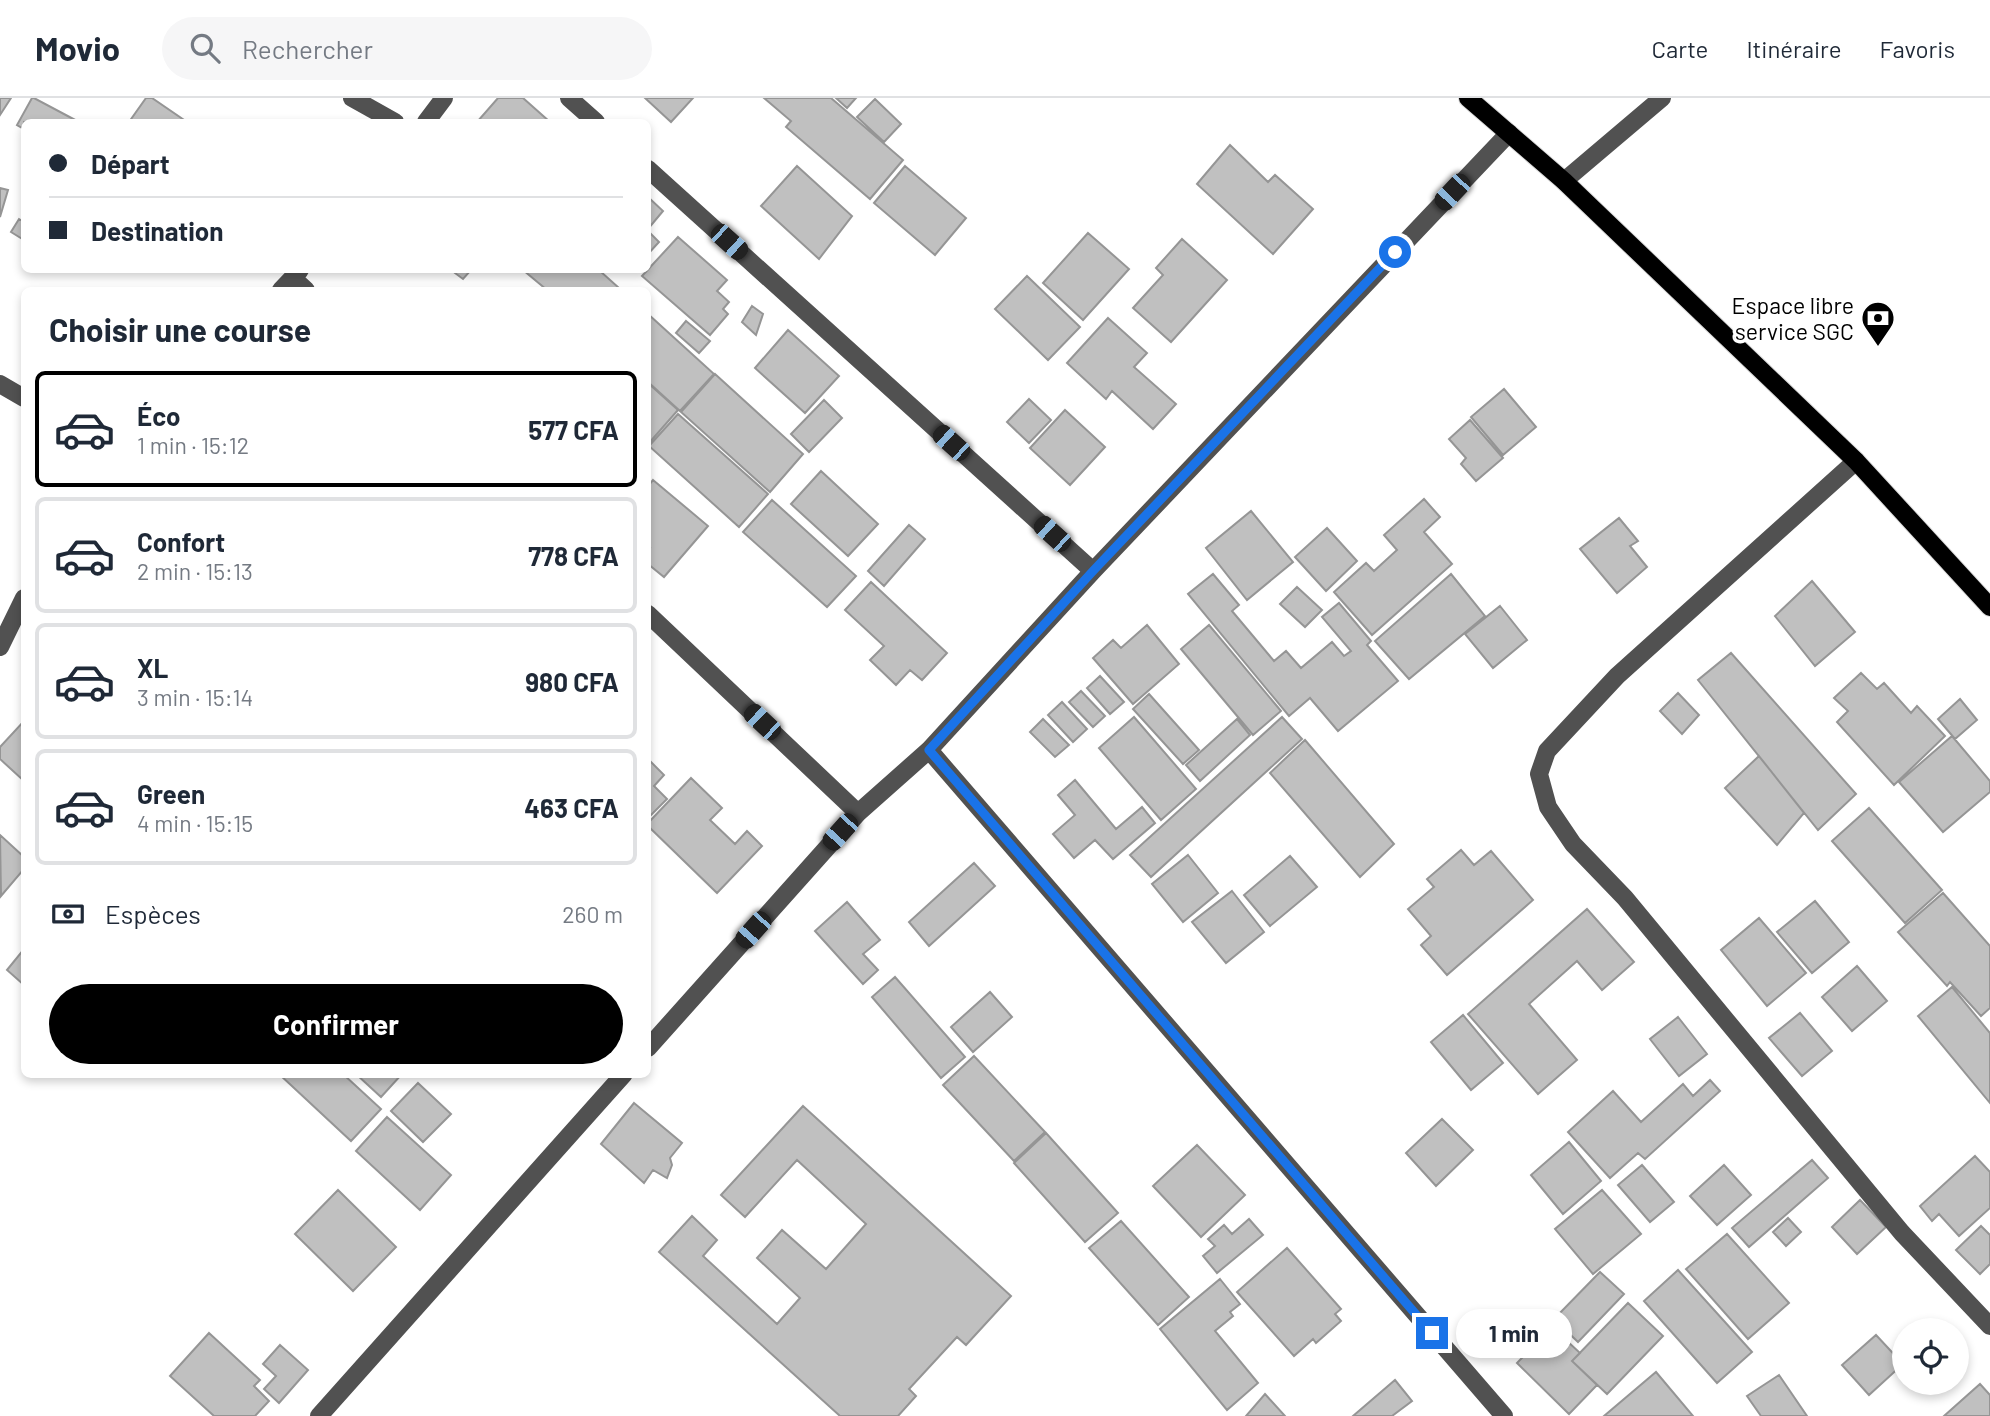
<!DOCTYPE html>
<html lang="fr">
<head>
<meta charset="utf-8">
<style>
  :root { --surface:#fff; --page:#f6f6f7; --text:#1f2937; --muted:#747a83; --line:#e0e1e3; --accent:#000 }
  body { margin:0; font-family:Barlow,sans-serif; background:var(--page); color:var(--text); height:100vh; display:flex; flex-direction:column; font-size:26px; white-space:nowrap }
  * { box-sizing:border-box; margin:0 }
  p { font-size:23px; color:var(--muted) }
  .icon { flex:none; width:38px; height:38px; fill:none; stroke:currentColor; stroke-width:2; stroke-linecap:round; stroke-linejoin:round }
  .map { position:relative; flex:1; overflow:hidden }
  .details { position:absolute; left:21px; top:189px; width:630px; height:791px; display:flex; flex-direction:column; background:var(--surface); border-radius:10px; box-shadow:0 4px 10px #0003 }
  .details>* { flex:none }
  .top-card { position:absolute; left:21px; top:21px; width:630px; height:154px; border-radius:10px; box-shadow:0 4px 10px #0003; display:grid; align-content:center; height:154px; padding:0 28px; background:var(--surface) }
  .tools { position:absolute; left:1892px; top:1220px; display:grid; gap:14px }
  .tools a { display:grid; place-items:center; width:77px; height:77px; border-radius:50%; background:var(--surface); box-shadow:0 4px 10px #0003; font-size:35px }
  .end { position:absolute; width:32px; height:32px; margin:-16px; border:9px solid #1a73e8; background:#fff; box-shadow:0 0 0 4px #fff }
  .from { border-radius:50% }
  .bubble { position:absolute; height:49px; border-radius:24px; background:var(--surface); box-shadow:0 4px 10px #0003; font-size:23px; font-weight:700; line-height:49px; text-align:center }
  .car { position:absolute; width:21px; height:42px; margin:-21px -10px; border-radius:9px; box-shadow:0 0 5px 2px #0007; background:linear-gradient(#222 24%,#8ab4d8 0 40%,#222 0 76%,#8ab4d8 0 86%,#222 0) }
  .top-card b { display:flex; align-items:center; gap:24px; height:66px; font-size:26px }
  .top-card b+b { border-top:2px solid var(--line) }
  .top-card i { width:18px; height:18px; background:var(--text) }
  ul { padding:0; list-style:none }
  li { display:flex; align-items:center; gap:21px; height:116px; margin:0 14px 10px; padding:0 14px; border:4px solid var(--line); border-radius:10px }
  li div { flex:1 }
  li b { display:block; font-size:26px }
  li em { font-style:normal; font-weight:700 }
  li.active { border-color:var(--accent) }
  li>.icon { width:63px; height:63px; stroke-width:1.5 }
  h2 { padding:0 28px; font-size:32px; line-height:84px }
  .pay { display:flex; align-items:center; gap:18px; height:77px; padding:0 28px; font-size:26px }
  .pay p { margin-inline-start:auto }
  .cta { display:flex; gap:14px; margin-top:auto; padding:14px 28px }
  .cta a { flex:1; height:80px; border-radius:42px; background:var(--accent); color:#fff; font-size:28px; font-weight:700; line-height:80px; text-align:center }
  header { display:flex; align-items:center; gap:42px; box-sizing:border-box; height:98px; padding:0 35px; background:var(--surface); border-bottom:2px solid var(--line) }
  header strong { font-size:33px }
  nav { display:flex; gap:38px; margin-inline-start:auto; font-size:24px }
  .search { width:490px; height:63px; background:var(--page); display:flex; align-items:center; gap:18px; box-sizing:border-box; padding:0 24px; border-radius:38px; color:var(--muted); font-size:26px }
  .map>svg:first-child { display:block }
  .building { fill:#c0c0c0; stroke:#959595; stroke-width:2 }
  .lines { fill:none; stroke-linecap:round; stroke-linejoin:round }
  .major-casing { stroke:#dbdbdb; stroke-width:20 }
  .minor { stroke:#515151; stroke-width:18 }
  .major { stroke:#000; stroke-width:18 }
  .route { stroke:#1a73e8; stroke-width:9 }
  .labels { text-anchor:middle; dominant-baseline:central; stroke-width:7; stroke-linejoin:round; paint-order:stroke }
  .poi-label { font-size:23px; fill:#000; stroke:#fff; text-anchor:end }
</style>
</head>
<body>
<header>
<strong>Movio</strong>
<div class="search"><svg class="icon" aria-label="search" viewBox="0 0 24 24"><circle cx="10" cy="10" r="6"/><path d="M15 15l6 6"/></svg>Rechercher</div>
<nav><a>Carte</a><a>Itinéraire</a><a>Favoris</a></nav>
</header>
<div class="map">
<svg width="1990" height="1318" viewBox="0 0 1990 1318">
  <rect width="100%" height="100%" fill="#fff"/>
  <!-- building -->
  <path class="building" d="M0,0H11L0,17Z
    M32,0H34L79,24H24V31L17,27Z
    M146,0H152L187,24H129Z
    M498,0H523L550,24H477Z
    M645,0H693L671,24Z
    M764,0H831L903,62L870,101L786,29L791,23Z
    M836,0H856L847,10Z
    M875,1L901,26L884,44L857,19Z
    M1230,47L1268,84L1275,77L1313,111L1273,156L1197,86Z
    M797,68L852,118L819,161L761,108Z
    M905,68L966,120L935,157L874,105Z
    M0,90L8,92L0,119Z
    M648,99L663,113L648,131Z
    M19,121L24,124V142L11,134Z
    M648,133L659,144L648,156Z
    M1088,135L1129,171L1083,222L1043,185Z
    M678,139L727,182L717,193L729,204L723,211L728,216L710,237L642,178Z
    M1182,141L1227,182L1171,244L1133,210L1163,177L1156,170Z
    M451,172H471L463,181Z
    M523,172H602L600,173L619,190L617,192H547Z
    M1027,178L1080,229L1048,262L995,211Z
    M752,208L763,216L756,237L742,224Z
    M648,216L714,276L680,313L648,284Z
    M1108,220L1147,255L1134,269L1176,306L1153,331L1112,293L1106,301L1067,265Z
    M686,223L710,243L699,255L676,235Z
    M788,232L839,278L805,315L755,270Z
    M715,276L803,356L770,394L681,314Z
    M648,285L678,312L649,345L648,344Z
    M1504,291L1536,329L1503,357L1471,319Z
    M1029,301L1051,322L1029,345L1007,324Z
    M824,302L842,320L809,354L791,336Z
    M1065,312L1105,349L1070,387L1030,350Z
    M678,316L768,396L739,429L649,348Z
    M1470,322L1503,360L1476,383L1461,366L1466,360L1449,341Z
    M821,373L878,426L848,458L791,406Z
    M653,382L708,428L664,479L648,466V453L650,450L648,449V388Z
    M1424,401L1440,419L1424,434L1452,466L1372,537L1334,494L1366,465L1374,473L1397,452L1384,437Z
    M772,402L856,478L827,509L743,434Z
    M1251,413L1293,464L1247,502L1206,450Z
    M1619,420L1638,443L1630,448L1647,469L1617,495L1580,451Z
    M909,427L925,441L884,488L868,473Z
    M1327,430L1357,463L1326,493L1295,459Z
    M1213,476L1239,507L1232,513L1274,563L1286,553L1301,570L1332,544L1344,558L1351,553L1322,519L1339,505L1371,543L1367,547L1398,583L1338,633L1310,600L1289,618L1188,496Z
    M1451,476L1485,518L1409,581L1375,543Z
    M1812,483L1855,534L1815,568L1775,518Z
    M871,484L947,555L922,582L910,572L896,587L870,562L884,548L845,512Z
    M1297,489L1322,512L1305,529L1280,506Z
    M1500,508L1527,542L1493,570L1465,536Z
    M1147,527L1179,566L1133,606L1093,560L1113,542L1121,550Z
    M1209,527L1281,613L1253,637L1181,551Z
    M1731,555L1856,696L1818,732L1698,582Z
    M1861,575L1877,591L1884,585L1911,615L1917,608L1945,638L1894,687L1837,624L1848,613L1834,600Z
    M1100,578L1124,604L1110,616L1087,590Z
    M1081,593L1105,618L1093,629L1069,604Z
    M1678,595L1699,617L1682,636L1660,613Z
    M1149,596L1199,652L1183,666L1133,611Z
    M1960,601L1977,622L1955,641L1938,621Z
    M1062,604L1087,631L1073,644L1048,617Z
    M1134,619L1196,691L1161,722L1099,650Z
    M1282,619L1302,641L1151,779L1130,757Z
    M1043,621L1069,647L1055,659L1030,634Z
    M1237,621L1250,637L1200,683L1186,667Z
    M24,623V683L0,661V649Z
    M1952,638L1990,683V694L1943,734L1899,684Z
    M1305,642L1394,746L1360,779L1270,675Z
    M1759,658L1804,715L1777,747L1725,690Z
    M648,661L664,677L654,688L667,701L648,720Z
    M691,680L722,710L710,722L735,746L747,733L762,748L717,795L648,728V725Z
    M1075,682L1116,731L1142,709L1155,725L1113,761L1095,742L1074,760L1053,736L1075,717L1058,697Z
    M1869,710L1942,792L1905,825L1832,743Z
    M0,737L24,759V771L1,798Z
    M1461,752L1474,767L1491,753L1533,802L1447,877L1421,847L1431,838L1408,811L1434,789L1427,781Z
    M1188,757L1218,795L1183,824L1152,786Z
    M1290,758L1317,789L1270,828L1244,797Z
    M974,765L995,788L929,848L909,824Z
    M1232,793L1264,834L1226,865L1192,824Z
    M1943,795L1990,848V910L1981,918L1950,884L1947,888L1898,834Z
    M1815,803L1849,844L1812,875L1777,834Z
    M847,804L880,842L863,856L878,872L863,886L815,833Z
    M1587,811L1634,864L1602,892L1577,863L1529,906L1577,962L1538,996L1468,916Z
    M1759,820L1806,875L1767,908L1721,852Z
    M24,851V887L7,872Z
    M1857,868L1887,903L1852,933L1822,899Z
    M895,879L965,959L941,980L872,899Z
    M1952,889L1990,935V1005L1918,918Z
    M990,894L1012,919L973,954L951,929Z
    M1800,915L1832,953L1802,978L1769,940Z
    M1463,917L1503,965L1471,992L1431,944Z
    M1678,919L1707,956L1679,978L1650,941Z
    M974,958L1045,1034L1014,1063L943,987Z
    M279,976H343L381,1011L351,1043Z
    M356,976H402L381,999Z
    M1710,982L1720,993L1645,1061L1638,1055L1610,1080L1568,1034L1613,993L1641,1024L1683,986L1693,998Z
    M418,985L451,1016L423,1044L391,1013Z
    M634,1005L682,1045L670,1060L672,1067L667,1080L653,1072L644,1085L601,1046Z
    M803,1008L1011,1198L966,1247L957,1239L909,1291L916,1298L898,1318H840L659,1154L692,1118L717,1142L703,1158L777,1226L800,1200L757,1160L782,1132L826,1171L866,1126L797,1062L745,1119L721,1097Z
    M387,1019L451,1077L420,1112L356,1053Z
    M1442,1021L1473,1052L1436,1088L1406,1055Z
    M1046,1035L1118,1115L1085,1144L1014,1065Z
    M1569,1044L1601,1083L1563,1116L1531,1077Z
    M1197,1047L1245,1097L1201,1139L1153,1088Z
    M1975,1058L1990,1074V1110L1959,1138L1939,1116L1932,1123L1920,1108Z
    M1812,1062L1828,1080L1749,1149L1732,1130Z
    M1642,1067L1674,1104L1650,1124L1618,1087Z
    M1724,1067L1751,1097L1717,1127L1690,1098Z
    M338,1092L396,1149L353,1193L295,1136Z
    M1602,1092L1641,1136L1593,1176L1555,1131Z
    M1860,1102L1886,1129L1857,1156L1832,1129Z
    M1788,1120L1801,1134L1786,1148L1773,1134Z
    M1249,1121L1263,1137L1217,1175L1203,1158L1215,1148L1208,1141L1224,1127L1232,1136Z
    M1121,1123L1189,1199L1158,1227L1089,1150Z
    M1981,1128L1990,1137V1166L1980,1176L1956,1152Z
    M1727,1136L1789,1205L1748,1241L1686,1171Z
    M1287,1150L1341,1211L1335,1216L1341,1223L1316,1245L1313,1241L1294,1258L1237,1194Z
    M1678,1172L1752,1254L1717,1285L1644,1203Z
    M1600,1174L1624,1196L1578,1244L1554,1221Z
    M1220,1181L1240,1206L1230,1214L1233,1218L1215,1233L1258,1285L1227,1312L1160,1231Z
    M1628,1205L1663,1238L1607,1296L1572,1263Z
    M1552,1229L1580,1255L1572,1263L1597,1287L1569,1316L1517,1265Z
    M209,1235L260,1282L254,1288L269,1303L255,1318H214L170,1278Z
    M1876,1237L1903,1266L1869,1297L1842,1267Z
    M280,1247L308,1272L279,1305L264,1291L276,1278L263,1266Z
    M1656,1274L1693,1318H1604Z
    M1779,1277L1807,1318H1761L1747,1298Z
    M1395,1282L1412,1303L1392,1318H1353Z
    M1980,1286L1990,1297V1318H1944Z
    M1265,1296L1285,1318H1246Z"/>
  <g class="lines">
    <defs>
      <path id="major" d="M1468,0L1564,83L1856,363L1990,509"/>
    </defs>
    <!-- major casing -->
    <use href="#major" class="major-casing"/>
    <!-- minor -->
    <path class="minor" d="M352,0L395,24
      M569,0L596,24
      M426,24L444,0
      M648,71L1093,473
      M1564,83L1662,0
      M293,180L306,192
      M281,192L300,172
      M0,286L24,300
      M1856,363L1617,578L1547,653L1539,676L1548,709L1573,746L1625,800L1902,1135L1990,1228
      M648,516L858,715
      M0,549L24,500
      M929,652L1504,1318
      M648,950L858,715L929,652L1093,473L1509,35
      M319,1318L624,976"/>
    <!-- major -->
    <use href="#major" class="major"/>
  </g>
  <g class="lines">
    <!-- route -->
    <path class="route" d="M1395,154L1093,473L929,652L1432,1235"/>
  </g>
  <!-- icons -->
  <defs>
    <symbol id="bank-pin" viewBox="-11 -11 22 30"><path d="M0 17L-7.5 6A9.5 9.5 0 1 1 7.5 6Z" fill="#000" stroke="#fff"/><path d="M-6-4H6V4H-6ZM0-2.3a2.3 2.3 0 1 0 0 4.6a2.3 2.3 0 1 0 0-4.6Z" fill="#fff"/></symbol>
  </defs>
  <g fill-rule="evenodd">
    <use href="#bank-pin" x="1859" y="201" width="38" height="52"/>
  </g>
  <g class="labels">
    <!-- poi labels -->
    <g class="poi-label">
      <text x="1854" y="207">Espace libre<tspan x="1854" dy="26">service SGC</tspan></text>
    </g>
  </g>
</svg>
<div class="tools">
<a><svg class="icon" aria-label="locate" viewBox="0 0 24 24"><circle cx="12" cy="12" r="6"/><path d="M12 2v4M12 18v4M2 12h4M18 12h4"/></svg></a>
</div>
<i class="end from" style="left:1395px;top:154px"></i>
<i class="end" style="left:1432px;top:1235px"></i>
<div class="bubble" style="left:1456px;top:1211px;width:116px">1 min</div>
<i class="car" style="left:1452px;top:94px;rotate:223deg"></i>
<i class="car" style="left:729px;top:144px;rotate:132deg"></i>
<i class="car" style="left:951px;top:345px;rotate:312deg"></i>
<i class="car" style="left:1052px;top:436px;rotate:312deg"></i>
<i class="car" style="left:762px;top:624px;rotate:313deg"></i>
<i class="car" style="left:840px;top:734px;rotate:222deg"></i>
<i class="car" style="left:753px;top:832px;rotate:222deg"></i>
<div class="top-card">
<b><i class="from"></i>Départ</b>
<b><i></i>Destination</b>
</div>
<section class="details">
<h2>Choisir une course</h2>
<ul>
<li class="active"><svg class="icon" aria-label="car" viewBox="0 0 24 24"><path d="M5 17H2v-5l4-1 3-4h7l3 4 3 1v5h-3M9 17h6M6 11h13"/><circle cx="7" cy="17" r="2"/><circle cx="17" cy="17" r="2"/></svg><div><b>Éco</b><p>1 min · 15:12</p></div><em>577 CFA</em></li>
<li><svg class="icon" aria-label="car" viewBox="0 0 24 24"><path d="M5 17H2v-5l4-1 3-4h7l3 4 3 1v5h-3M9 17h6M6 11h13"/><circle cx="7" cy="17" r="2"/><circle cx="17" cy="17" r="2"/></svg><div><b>Confort</b><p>2 min · 15:13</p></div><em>778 CFA</em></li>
<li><svg class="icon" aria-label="car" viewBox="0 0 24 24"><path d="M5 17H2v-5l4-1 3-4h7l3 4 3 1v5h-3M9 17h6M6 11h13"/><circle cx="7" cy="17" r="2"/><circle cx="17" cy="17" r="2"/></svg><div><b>XL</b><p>3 min · 15:14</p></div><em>980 CFA</em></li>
<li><svg class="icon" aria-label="car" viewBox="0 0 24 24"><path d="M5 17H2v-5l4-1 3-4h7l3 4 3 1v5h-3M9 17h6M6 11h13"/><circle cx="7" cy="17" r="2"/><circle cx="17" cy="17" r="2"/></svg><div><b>Green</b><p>4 min · 15:15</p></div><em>463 CFA</em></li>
</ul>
<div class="pay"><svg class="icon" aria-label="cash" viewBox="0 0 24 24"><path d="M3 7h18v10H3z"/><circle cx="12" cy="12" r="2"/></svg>Espèces<p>260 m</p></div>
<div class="cta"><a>Confirmer</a></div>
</section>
</div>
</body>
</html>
